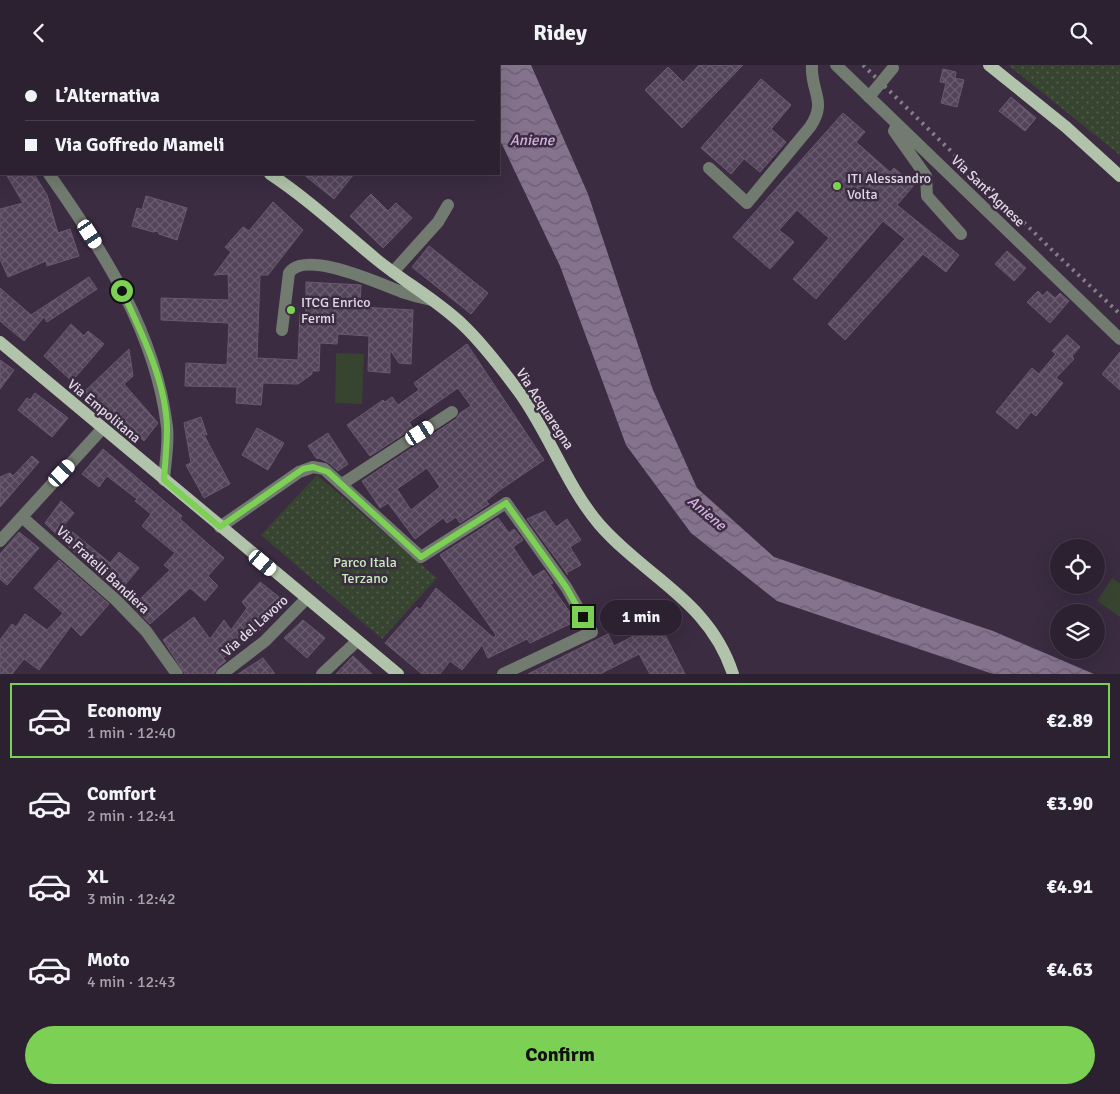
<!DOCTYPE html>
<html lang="en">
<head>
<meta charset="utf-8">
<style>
  :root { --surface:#2c2131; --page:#382e3d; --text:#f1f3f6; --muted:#a6a3ab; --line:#483e4d; --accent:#7cd155 }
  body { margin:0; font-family:Signika,sans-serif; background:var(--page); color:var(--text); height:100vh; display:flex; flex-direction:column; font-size:19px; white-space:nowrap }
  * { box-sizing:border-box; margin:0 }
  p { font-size:16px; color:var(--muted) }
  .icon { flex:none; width:28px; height:28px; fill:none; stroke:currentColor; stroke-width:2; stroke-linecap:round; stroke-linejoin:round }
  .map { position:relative; height:609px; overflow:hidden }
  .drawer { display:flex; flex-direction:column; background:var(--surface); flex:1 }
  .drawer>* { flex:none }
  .banner { position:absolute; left:0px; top:0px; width:500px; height:110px; box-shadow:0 5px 20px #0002,0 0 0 1px var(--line); display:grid; align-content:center; height:110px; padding:0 25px; background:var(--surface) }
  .buttons { position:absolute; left:1050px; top:474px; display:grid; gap:10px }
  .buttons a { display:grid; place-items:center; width:55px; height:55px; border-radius:50%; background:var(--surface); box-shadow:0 5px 20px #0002,0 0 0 1px var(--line); font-size:25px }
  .end { position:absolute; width:22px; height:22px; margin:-11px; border:6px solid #7cd155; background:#111; box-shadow:0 0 0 2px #111 }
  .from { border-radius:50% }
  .bubble { position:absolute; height:35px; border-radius:18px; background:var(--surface); box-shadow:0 5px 20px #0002,0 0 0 1px var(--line); font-size:16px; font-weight:700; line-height:35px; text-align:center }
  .car { position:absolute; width:15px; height:30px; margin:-15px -8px; border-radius:6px; box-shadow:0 0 4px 1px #0007; background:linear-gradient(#fff 24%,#345 0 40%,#fff 0 76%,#345 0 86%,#fff 0) }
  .banner b { display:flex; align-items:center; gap:18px; height:48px; font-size:19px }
  .banner b+b { border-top:1px solid var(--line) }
  .banner i { width:12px; height:12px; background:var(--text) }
  ul { padding:9px 0 0; list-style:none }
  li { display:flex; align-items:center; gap:15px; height:75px; margin:0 10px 8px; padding:0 15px; border:2px solid transparent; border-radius:0px }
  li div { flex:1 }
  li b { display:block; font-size:19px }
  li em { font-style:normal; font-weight:700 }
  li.selected { border-color:var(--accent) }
  li>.icon { width:45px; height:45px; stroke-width:1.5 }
  .cta { display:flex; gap:10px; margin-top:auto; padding:10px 25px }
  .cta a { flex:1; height:58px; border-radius:30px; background:var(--accent); color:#111; font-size:20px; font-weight:700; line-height:58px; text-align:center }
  header { display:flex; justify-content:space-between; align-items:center; height:65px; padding:0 25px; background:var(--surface); font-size:22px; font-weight:700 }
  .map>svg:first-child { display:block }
  .park { fill:url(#park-dots) }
  .garden { fill:#364430 }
  .water { fill:url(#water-waves) }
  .building { fill:url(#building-cross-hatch); stroke:#6a5971; fill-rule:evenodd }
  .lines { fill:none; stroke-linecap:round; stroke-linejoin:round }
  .minor { stroke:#727b6f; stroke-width:12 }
  .major { stroke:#b1c3aa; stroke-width:12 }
  .rail { stroke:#897c8e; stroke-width:4; stroke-dasharray:2.5 5; stroke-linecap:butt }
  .minor-bridge { stroke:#727b6f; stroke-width:12 }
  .route { stroke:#7cd155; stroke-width:6 }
  .poi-dot { fill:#7cd155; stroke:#3b2c41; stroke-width:2 }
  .labels { text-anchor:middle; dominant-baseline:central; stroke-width:5; stroke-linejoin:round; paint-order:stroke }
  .poi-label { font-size:14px; fill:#e2d8e6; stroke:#3b2c41; text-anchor:start }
  .street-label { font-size:14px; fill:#e2d8e6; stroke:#3b2c41 }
  .park-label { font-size:14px; fill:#c7ecba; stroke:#3b2c41 }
  .water-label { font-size:15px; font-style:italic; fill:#d3b0e0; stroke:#3b2c41 }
</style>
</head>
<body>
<header><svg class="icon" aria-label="back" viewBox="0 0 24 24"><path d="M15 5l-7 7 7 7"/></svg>Ridey<svg class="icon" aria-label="search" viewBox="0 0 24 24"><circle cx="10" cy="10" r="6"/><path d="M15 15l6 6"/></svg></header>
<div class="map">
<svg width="1120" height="609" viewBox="0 0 1120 609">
  <defs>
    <pattern id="park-dots" width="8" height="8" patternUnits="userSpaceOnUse" patternTransform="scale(1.25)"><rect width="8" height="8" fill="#364430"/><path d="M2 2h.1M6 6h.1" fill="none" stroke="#535e4e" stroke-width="1.8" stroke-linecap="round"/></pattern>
    <pattern id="water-waves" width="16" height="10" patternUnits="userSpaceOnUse" patternTransform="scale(1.25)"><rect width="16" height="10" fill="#85728d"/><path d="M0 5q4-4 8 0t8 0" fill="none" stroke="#6b5e70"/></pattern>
    <pattern id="building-cross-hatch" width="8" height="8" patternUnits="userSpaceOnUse" patternTransform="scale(1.25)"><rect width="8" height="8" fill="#54445a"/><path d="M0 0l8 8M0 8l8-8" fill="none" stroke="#6c5e72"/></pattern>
  </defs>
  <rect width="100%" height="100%" fill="#3b2c41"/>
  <!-- park -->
  <path class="park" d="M1008,0H1120V90Z
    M317,410L437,513L382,574L261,470Z"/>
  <!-- garden -->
  <path class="garden" d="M336,288L364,289L362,339L335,338Z
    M1112,513L1120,518V552L1097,536Z"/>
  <!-- water -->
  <path class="water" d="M445,0H531L588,129L653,325L697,423L774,492L993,566L1094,609H993L777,536L691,468L626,380L560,201L499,73V1Z"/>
  <!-- building -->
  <path class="building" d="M699,0H743L682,63L645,25L668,2L683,17Z
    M943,4L956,7L955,13L964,15L957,42L941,38L946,18L940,17Z
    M761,14L791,40L771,64L786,77L760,107L744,94L731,109L701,83Z
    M1011,32L1036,53L1025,66L999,46Z
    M843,48L865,67L856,77L890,107L894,103L914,120L897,140L959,190L946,207L923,189L845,275L828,259L905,174L883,156L816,234L793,214L829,173L797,145L779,165L794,177L770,204L733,172Z
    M6,109H34L47,130L58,168L70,164L79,191L47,201L46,196L8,212L0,194V144L23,138Z
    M303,109H354L334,134Z
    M371,129L388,146L396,138L412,153L383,183L350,151Z
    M146,131L187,143L177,175L159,169L158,166L153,167L132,161L137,143L142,145Z
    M273,137L303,165L268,210H260L257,293L298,295L300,248L306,249V217L361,220L360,242L413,245L411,299L399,298L390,285V308L368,306L369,271L338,269L337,279L320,278L319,306H312V309L298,319L263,318L261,340L236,338L237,322L185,321L186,298L227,300L229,258L161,255V233L229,235L228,209L214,210L231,187L225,182L243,162L249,166Z
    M429,181L488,228L471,249L412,202Z
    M1007,186L1026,203L1014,216L995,199Z
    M89,212L97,224L47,257L44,252L24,276L0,256V223L31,250Z
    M1038,226L1043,231L1047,226L1055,233L1060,228L1069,236L1050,258L1027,237Z
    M71,259L84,271L88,266L104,279L72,316L44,291Z
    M1067,270L1080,282L1072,291L1074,294L1056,313L1063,318L1036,351L1031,347L1017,364L996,347L1032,303L1039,309L1056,289L1052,286Z
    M467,279L544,395L500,425L486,436L489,439L460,458L456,452L447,458L443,453L415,474L388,438L380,443L362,416L456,354L460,348L471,341L458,323L409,357L413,363L370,391L347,360L383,335L385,337L392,332L398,340L419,325L414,318ZM427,403L440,422L411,445L397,424Z
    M129,284L133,311L124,319L158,358L144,376L84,327Z
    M1120,287V325L1102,309Z
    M0,295L14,305L0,324Z
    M35,328L68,353L52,372L18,345L27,333L30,335Z
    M201,352L207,370L203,368L230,419L204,433L186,400L191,398L184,358Z
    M257,363L284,378L268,405L242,390Z
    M328,368L348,399L338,406L329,398L319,393L317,394L308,381Z
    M103,384L182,451L180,454L224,493L208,511L218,521L205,536L190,523L150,559L133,541L170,505L164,500L175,488L142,461L151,449L135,436L137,434L107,411L99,422L82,409Z
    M32,391L39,397L0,442V412L10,408L13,411Z
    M61,436L74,448L64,460L110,498L119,487L139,503L119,527L70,483L45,458Z
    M545,446L556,462L567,454L581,475L570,482L581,500L566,508L568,510L527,454Z
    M498,453L509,468L514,464L523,475L513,482L533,512L544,505L553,518L550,519L576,556L530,578L527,574L488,593L482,580L462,605L450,596L440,609H422L385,578L417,542L420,545L436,523L494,573L496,570L440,490Z
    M19,467L39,483L7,520L0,514V489Z
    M59,495L109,539L81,571L71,561L39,605L24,594L12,609H0V575L12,559L16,562L25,549L47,565L63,548L34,523Z
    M260,517L284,536L260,565L223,593L226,596L217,603L214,609H185L163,575L194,552L210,574L224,555L231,565L247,543L242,537Z
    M303,555L325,573L307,593L284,573Z
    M659,558L685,609H650L639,589L600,609H528L608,569L614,581Z
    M353,591L372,609H336Z
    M263,593L275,609H238Z"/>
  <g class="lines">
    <!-- minor -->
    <path class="minor" d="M836,0L1120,274
      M100,1L101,0
      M897,59L894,66L926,111L927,131L961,169
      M709,103L747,138L810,62C828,36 810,26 812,0
      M49,109C102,184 156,268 167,362C169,378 165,398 164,415
      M393,207L438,157L448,140
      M282,265L289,208C305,184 380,219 402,227C411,230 422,233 432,235
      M342,419L452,347
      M22,452L116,535L146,566L177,609
      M220,462L299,407L313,402L324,404L421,492L506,438L566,522L592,567L503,609
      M0,476L102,364
      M222,609L265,576L306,534
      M322,609L357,576"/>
    <!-- major -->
    <path class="major" d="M989,0L1066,62L1120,111
      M0,59L1,60
      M270,109C308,134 341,165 376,194C404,217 437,235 463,260C484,280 502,304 519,327C549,368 566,420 599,459C646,513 709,535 733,609
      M0,277L398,609"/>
    <!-- rail -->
    <path class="rail" d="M863,0L1053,186L1120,249"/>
    <!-- minor-bridge -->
    <path class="minor-bridge" d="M869,32L893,3"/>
  </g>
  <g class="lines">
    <!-- route -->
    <path class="route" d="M122,226C141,266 167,319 167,365C167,381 165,398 164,415L220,462L303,404L313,402L328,407L421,492L506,438L566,522L583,552"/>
  </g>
  <!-- markers -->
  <g class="poi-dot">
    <circle cx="837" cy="121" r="5"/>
    <circle cx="291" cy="245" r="5"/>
  </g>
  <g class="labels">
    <!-- poi labels -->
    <g class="poi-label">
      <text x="847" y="113">ITI Alessandro<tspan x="847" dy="16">Volta</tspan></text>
      <text x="301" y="237">ITCG Enrico<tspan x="301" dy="16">Fermi</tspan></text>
    </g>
    <!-- street labels -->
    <g class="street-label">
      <text transform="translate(988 126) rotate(44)">Via Sant'Agnese</text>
      <text transform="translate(545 344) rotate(57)">Via Acquaregna</text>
      <text transform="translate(104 346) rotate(40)">Via Empolitana</text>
      <text transform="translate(103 505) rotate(43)">Via Fratelli Bandiera</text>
      <text transform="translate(255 561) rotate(-42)">Via del Lavoro</text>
    </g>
    <!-- park labels -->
    <g class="park-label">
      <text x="365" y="497">Parco Itala<tspan x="365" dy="16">Terzano</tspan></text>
    </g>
    <!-- water labels -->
    <g class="water-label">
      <text x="532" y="75">Aniene</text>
      <text transform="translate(707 448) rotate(40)">Aniene</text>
    </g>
  </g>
</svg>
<div class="buttons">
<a><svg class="icon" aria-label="locate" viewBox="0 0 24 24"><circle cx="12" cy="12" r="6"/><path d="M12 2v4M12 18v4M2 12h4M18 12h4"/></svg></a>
<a><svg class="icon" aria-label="layers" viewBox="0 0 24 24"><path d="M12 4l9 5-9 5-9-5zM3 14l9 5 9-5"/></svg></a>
</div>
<i class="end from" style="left:122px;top:226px"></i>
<i class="end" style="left:583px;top:552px"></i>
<div class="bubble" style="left:600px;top:535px;width:82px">1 min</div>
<i class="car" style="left:90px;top:169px;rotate:147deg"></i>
<i class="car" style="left:420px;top:368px;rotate:57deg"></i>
<i class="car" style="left:62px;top:408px;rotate:43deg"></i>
<i class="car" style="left:263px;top:498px;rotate:130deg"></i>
<div class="banner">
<b><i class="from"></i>L’Alternativa</b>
<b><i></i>Via Goffredo Mameli</b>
</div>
</div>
<section class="drawer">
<ul>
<li class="selected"><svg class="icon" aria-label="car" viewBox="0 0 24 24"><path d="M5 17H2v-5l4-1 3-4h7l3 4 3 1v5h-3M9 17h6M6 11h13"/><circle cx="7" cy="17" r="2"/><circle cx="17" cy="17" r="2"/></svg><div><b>Economy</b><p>1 min · 12:40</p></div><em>€2.89</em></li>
<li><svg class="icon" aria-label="car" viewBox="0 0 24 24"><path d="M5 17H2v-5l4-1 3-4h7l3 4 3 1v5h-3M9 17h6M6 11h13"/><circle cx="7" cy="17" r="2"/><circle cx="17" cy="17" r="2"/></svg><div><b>Comfort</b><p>2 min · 12:41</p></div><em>€3.90</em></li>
<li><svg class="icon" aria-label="car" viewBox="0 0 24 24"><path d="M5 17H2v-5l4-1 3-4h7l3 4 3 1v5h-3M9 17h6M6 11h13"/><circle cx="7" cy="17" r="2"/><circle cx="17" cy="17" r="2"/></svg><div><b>XL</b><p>3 min · 12:42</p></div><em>€4.91</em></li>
<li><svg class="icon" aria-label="car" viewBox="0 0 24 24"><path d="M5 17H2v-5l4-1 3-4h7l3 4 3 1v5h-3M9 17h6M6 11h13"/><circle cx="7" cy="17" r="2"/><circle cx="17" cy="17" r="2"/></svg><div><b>Moto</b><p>4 min · 12:43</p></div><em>€4.63</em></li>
</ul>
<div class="cta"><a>Confirm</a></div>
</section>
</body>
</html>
